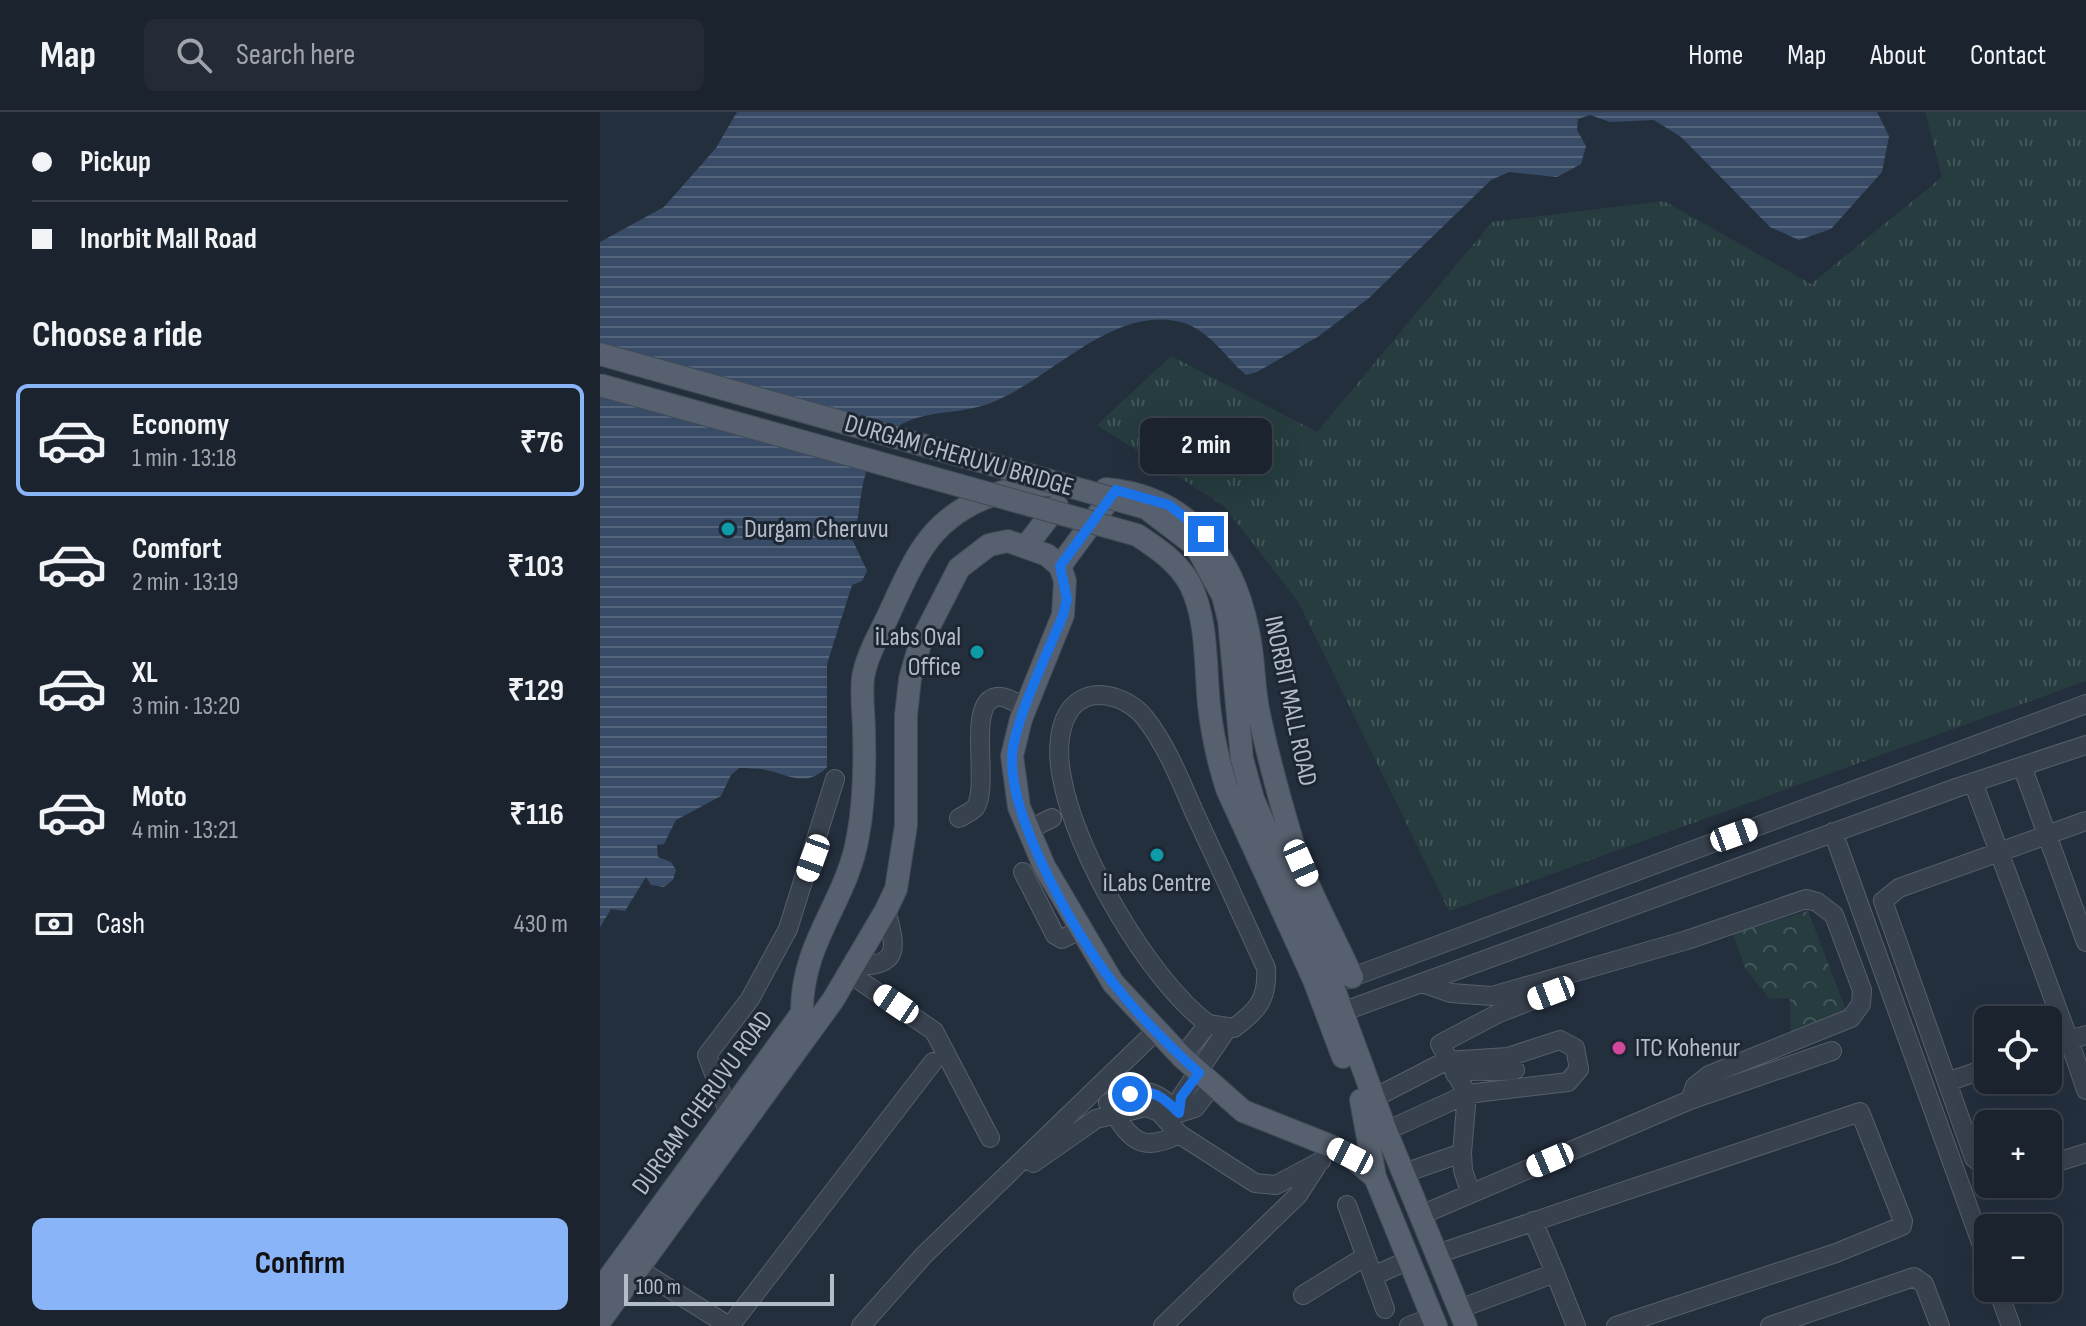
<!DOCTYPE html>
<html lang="en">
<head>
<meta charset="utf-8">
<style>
  :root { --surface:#1b232e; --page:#242b36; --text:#f1f3f6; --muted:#a0a4aa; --line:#39404a; --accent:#8ab4f8 }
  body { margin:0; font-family:"Sofia Sans Condensed",sans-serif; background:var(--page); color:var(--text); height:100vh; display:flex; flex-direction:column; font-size:30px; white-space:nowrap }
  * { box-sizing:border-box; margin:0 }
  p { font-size:26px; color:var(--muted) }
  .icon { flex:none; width:44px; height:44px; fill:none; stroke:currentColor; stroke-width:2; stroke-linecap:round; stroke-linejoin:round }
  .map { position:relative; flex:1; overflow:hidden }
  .drawer { display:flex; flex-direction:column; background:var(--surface); width:600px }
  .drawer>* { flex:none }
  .hud { display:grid; align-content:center; height:176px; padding:0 32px; background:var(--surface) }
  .controls { position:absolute; left:1374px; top:894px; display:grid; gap:16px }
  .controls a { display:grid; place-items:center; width:88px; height:88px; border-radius:12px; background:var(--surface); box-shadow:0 8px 32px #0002,0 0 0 2px var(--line); font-size:40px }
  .scale { position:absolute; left:24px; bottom:20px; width:210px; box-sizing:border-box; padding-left:8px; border:4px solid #b4bcc9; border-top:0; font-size:22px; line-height:28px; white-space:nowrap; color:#b4bcc9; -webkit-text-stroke:6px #1d2633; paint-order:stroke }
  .end { position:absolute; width:36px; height:36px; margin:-18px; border:10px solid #1a73e8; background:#fff; box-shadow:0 0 0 4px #fff }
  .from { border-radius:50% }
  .bubble { position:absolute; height:56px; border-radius:12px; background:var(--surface); box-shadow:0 8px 32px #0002,0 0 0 2px var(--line); font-size:26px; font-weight:700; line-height:56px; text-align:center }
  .car { position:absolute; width:24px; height:48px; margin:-24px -12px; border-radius:10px; box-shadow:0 0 6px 2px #0007; background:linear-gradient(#fff 24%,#345 0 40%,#fff 0 76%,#345 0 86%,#fff 0) }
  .hud b { display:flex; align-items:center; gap:28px; height:76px; font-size:30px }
  .hud b+b { border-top:2px solid var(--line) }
  .hud i { width:20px; height:20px; background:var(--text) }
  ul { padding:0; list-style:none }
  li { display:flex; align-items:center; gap:24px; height:112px; margin:0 16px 12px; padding:0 16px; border:4px solid transparent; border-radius:12px }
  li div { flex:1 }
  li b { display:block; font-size:30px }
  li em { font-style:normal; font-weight:700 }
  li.selected { border-color:var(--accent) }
  li>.icon { width:72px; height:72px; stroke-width:1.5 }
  h2 { padding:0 32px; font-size:36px; line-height:96px }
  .pay { display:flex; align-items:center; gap:20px; height:88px; padding:0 32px; font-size:30px }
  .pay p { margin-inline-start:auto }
  .button { display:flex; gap:16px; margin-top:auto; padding:16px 32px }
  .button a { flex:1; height:92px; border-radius:12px; background:var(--accent); color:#111; font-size:32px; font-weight:700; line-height:92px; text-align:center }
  header { display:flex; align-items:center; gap:48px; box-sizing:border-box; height:112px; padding:0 40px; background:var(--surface); border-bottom:2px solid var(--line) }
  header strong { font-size:38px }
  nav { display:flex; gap:44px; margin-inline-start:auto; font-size:28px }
  .search { width:560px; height:72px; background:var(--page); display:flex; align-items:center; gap:20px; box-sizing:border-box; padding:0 28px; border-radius:12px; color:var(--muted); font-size:30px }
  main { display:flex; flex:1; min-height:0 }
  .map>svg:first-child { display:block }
  .grass { fill:url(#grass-tufts) }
  .park { fill:url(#park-crowns) }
  .water { fill:url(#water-rules) }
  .pier { fill:#242f3e }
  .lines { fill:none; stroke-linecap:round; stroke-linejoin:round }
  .minor-casing { stroke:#565f6c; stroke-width:20 }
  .major-casing { stroke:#414a57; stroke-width:24 }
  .minor { stroke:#38414e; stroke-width:18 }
  .major { stroke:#56606e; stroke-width:22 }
  .major-bridge-casing { stroke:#414a57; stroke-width:24; stroke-linecap:butt }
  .major-bridge { stroke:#56606e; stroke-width:22 }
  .route { stroke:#1a73e8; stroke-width:10 }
  .culture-dot { fill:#0f9aa8; stroke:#1d2633; stroke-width:3 }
  .hotel-dot { fill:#d1479c; stroke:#1d2633; stroke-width:3 }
  .labels { text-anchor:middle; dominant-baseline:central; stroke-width:6; stroke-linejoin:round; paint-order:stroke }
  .street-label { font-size:26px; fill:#b4bcc9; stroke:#1d2633 }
  .poi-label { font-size:26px; fill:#b4bcc9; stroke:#1d2633; text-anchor:start }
</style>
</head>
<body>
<header>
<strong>Map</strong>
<div class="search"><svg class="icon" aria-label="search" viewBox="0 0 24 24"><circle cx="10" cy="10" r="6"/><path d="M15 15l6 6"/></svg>Search here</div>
<nav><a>Home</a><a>Map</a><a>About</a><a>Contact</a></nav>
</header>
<main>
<section class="drawer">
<div class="hud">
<b><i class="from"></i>Pickup</b>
<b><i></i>Inorbit Mall Road</b>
</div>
<h2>Choose a ride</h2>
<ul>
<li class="selected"><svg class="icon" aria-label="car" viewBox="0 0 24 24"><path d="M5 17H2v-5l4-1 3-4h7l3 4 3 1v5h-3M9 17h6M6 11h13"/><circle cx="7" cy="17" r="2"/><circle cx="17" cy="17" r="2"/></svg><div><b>Economy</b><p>1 min · 13:18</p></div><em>₹76</em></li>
<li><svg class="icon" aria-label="car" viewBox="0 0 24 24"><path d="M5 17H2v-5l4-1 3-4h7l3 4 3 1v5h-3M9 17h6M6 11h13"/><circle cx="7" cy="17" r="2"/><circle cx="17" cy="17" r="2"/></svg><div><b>Comfort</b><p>2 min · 13:19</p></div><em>₹103</em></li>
<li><svg class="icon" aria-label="car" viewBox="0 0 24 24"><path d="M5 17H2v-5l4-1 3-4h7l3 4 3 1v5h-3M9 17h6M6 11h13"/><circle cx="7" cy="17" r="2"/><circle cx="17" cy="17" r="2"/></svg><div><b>XL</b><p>3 min · 13:20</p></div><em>₹129</em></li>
<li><svg class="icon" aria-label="car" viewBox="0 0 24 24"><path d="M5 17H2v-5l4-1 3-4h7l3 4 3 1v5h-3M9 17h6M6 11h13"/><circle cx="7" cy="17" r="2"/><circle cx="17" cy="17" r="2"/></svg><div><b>Moto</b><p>4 min · 13:21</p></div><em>₹116</em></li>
</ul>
<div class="pay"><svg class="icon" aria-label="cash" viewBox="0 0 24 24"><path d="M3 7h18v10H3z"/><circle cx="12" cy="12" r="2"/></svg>Cash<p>430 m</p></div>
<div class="button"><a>Confirm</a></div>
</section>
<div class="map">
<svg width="1486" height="1214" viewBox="0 0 1486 1214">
  <defs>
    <pattern id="grass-tufts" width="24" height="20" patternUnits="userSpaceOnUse" patternTransform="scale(2)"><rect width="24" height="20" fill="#263c3f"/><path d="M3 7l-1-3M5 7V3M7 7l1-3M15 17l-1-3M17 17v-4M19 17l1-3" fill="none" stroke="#435659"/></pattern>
    <pattern id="park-crowns" width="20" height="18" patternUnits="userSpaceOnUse" patternTransform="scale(2)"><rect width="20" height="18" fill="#263c3f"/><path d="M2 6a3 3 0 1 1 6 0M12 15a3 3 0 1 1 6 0" fill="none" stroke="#435659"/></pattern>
    <pattern id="water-rules" width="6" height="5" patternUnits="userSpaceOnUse" patternTransform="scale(2)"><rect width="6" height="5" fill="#394c67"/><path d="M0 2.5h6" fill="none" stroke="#53647b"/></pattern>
  </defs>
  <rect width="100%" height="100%" fill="#242f3e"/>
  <!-- grass -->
  <path class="grass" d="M1325,0H1486V569L849,799L699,491L624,394L497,313L571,244L717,320L892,110L1064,89L1211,172L1342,65Z"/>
  <!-- park -->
  <path class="park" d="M1208,799L1250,908L1191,930L1190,886L1170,887L1146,858L1133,822Z"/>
  <!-- water -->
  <path class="water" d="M137,0H1277L1289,24L1282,60L1231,117L1199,128L1170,115L1081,25L1054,8L1010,10L990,3L978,7L977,18L986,34L981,52L957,65L909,60L891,68L769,186L719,224L657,260L646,263C624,244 607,214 576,209C506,196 445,274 385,293C347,305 308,295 280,331C259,358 262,397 253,429L267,459L262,469L252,473L227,552V655C207,676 189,663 166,658C158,656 148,657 139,656L131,663L121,684L76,708L64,732L57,733L58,745L71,750L76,758L73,768L64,775L51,773L46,765L25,799L11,797L0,815V130L64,95L116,36Z"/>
  <!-- pier -->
  <path class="pier" d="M0,233L294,322L282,334L272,356L0,282Z"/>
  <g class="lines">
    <defs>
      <path id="minor" d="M1422,654L1486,830
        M1373,670L1469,928L1448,936
        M359,706C364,703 371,700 375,696C391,674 365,590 397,585C405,583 418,592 426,596
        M428,718L452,706
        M1233,720L1388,1150
        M423,760L455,823L462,827L480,818
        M254,854C302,854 296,836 286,798
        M250,862L334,919L390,1026
        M739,870L1486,592
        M742,900L1356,676L1486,633
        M1486,923L1469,928L1486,978
        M582,945L608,912L634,916C658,898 668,887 666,856C643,805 619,753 595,702C581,670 567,634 545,606C527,583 486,571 468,601C457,619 458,647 462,666C475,740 548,867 608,912
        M855,962C875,955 894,962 915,958
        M1347,970L1388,956
        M612,974L595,996L579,1001L581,985L627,917
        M774,986L846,949L908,945L960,928L975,936L979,957L968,970L867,982L786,1019
        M1090,988L1232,939
        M508,991C544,976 551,974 579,1001
        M129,1002L107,943L150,887L188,817L235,667
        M515,1002C532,1032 547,1039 579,1022
        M433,1051L496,1007L546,995L559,1000L579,1022L655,1071L676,1073L721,1049
        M1448,1053L1486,1041
        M1388,1058L1374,1046L1283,789L1299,776L1486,709
        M804,1061L862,1041
        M870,1080L863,1058L862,1041L867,982L840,932L899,901L964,876
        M747,1093L785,1197
        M821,1103L1090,988L1095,974L1109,963L1251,906L1261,892L1262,878L1234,803L1217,790L1206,787L1087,828L892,884L851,881L822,871
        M933,1109L955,1161
        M837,1142L1260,1000L1303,1109L1302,1114L1236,1141L1016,1214
        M27,1150L129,1214
        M773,1164L809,1148
        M1397,1176L1411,1214
        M703,1183L766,1144
        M859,1197L955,1161L976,1214
        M130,1214L333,950
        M261,1214L324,1143L556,919
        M563,1214L698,1083L716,1055
        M809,1214L833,1205
        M1170,1214L1314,1165L1324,1172L1340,1214"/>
      <path id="major" d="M506,377C587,384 633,442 648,519C654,544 653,571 658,597C667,642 680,688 693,732C707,777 733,822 752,865
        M550,399L596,434L623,484L629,508L642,647L653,687L728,861L786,1019L866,1214
        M537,423C557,436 578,450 590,472C608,508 605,554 609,593C612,621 618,649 627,677L714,868L743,945
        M427,433L457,394
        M460,454L516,378
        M761,988L775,1065
        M0,1178L202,901C201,830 247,790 258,724C264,691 265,654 264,621C264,603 261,583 263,566C266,545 279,523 288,504C299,481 309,455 324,434C353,391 407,372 456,373
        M0,1209L233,888L286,798L296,777L306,713V603L310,567L320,532L359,456L389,433L408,429L447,443L460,454L465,469L463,503L421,607L412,644L419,695L444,754L513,871L582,945L643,999L731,1034L750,1044L775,1065L836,1214"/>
    </defs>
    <!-- minor casing -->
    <use href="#minor" class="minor-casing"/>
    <!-- major casing -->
    <use href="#major" class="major-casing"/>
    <!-- minor -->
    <use href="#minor" class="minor"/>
    <!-- major -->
    <use href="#major" class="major"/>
    <defs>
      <path id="major-bridge" d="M0,242L546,396
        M0,273L537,423"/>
    </defs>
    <!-- major-bridge casing -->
    <use href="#major-bridge" class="major-bridge-casing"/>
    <!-- major-bridge -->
    <use href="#major-bridge" class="major-bridge"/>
  </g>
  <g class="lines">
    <!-- route -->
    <path class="route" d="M530,982C554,977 562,984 579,1001L581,985L599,961C569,934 539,904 514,872C476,824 410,708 412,646C413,610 449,539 463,503L467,487L460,454L516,378L569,393L606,422"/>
  </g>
  <!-- markers -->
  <g class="culture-dot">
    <circle cx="128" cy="417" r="8"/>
    <circle cx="377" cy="540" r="8"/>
    <circle cx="557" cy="743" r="8"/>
  </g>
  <circle class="hotel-dot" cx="1019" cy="936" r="8"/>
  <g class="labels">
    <!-- street labels -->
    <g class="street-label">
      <text transform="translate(359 344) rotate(16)">DURGAM CHERUVU BRIDGE</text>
      <text transform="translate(690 589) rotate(78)">INORBIT MALL ROAD</text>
      <text transform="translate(103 991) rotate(-54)">DURGAM CHERUVU ROAD</text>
    </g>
    <!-- poi labels -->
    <g class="poi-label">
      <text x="144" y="417">Durgam Cheruvu</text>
      <text x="361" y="525" text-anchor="end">iLabs Oval<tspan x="361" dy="30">Office</tspan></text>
      <text x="557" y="771" text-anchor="middle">iLabs Centre</text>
      <text x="1035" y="936">ITC Kohenur</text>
    </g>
  </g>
</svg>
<div class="controls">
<a><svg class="icon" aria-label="locate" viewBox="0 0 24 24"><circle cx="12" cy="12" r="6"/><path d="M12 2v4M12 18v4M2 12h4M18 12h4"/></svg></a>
<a>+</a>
<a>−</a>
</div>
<div class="scale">100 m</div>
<i class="end from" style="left:530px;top:982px"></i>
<i class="end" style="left:606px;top:422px"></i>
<div class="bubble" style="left:540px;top:306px;width:132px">2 min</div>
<i class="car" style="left:1134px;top:723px;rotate:70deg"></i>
<i class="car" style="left:213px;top:746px;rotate:200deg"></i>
<i class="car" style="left:701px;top:751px;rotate:156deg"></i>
<i class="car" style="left:951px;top:881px;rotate:249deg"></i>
<i class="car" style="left:296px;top:892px;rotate:304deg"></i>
<i class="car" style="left:750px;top:1044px;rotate:297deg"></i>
<i class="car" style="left:950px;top:1048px;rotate:247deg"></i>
</div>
</main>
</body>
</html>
